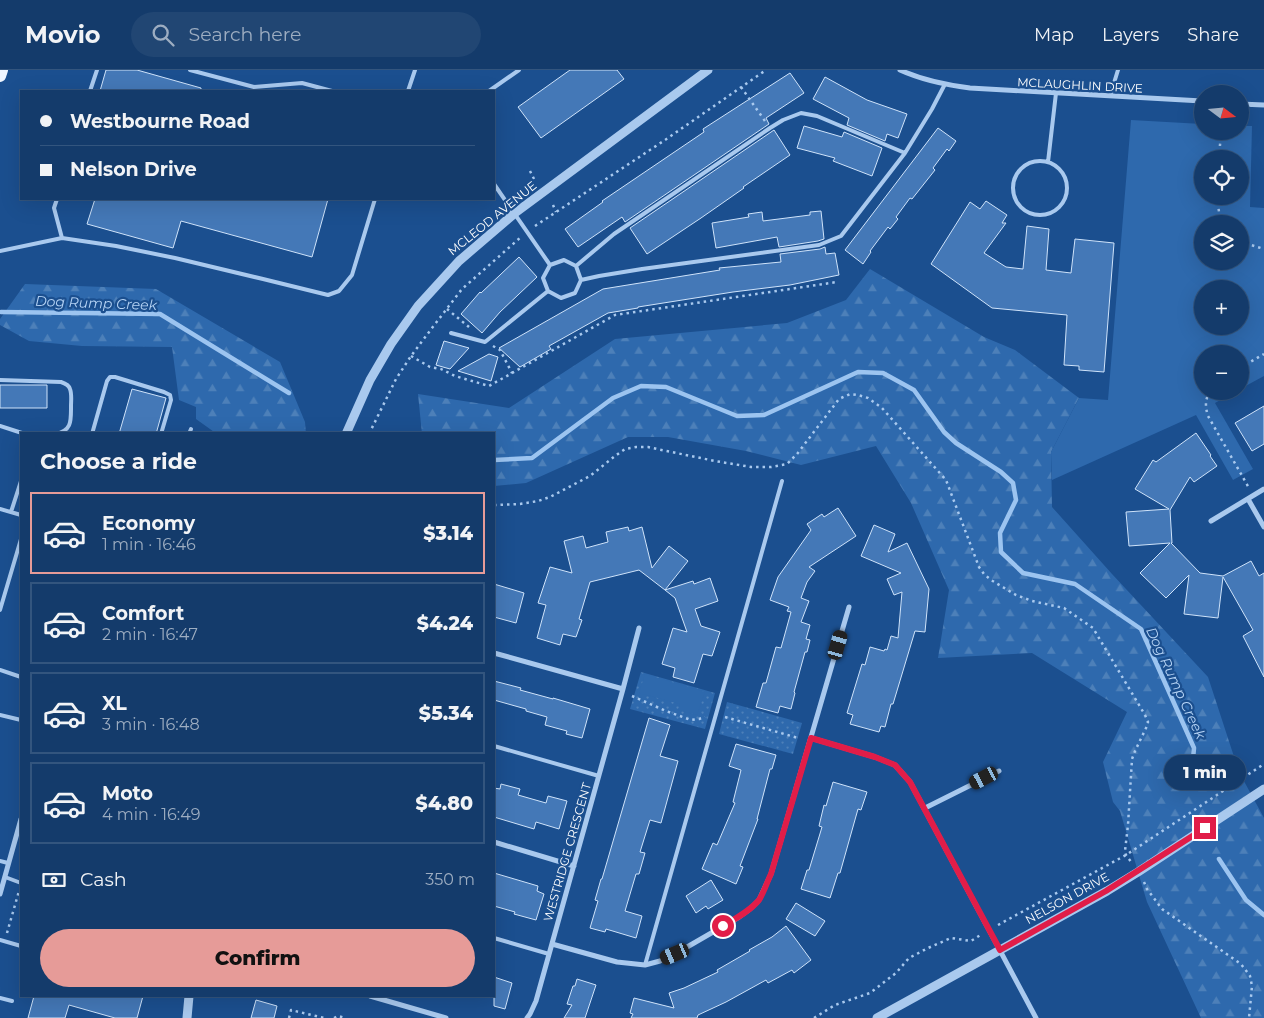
<!DOCTYPE html>
<html lang="en">
<head>
<meta charset="utf-8">
<style>
  :root { --surface:#143b6b; --page:#214673; --text:#f1f3f6; --muted:#9dadc1; --line:#33557e; --accent:#e69b98 }
  body { margin:0; font-family:Montserrat,sans-serif; background:var(--page); color:var(--text); height:100vh; display:flex; flex-direction:column; font-size:19px; white-space:nowrap }
  * { box-sizing:border-box; margin:0 }
  p { font-size:16px; color:var(--muted) }
  .icon { flex:none; width:28px; height:28px; fill:none; stroke:currentColor; stroke-width:2; stroke-linecap:round; stroke-linejoin:round }
  .map { position:relative; flex:1; overflow:hidden }
  .drawer { position:absolute; left:20px; top:362px; width:475px; height:565px; display:flex; flex-direction:column; background:var(--surface); border-radius:0px; box-shadow:0 5px 20px #0002,0 0 0 1px var(--line) }
  .drawer>* { flex:none }
  .guide { position:absolute; left:20px; top:20px; width:475px; height:110px; border-radius:0px; box-shadow:0 5px 20px #0002,0 0 0 1px var(--line); display:grid; align-content:center; height:110px; padding:0 20px; background:var(--surface) }
  .needle { width:32px; rotate:106deg }
  .buttons { position:absolute; left:1194px; top:15px; display:grid; gap:10px }
  .buttons a { display:grid; place-items:center; width:55px; height:55px; border-radius:50%; background:var(--surface); box-shadow:0 5px 20px #0002,0 0 0 1px var(--line); font-size:25px }
  .end { position:absolute; width:22px; height:22px; margin:-11px; border:6px solid #e11d48; background:#fff; box-shadow:0 0 0 2px #fff }
  .from { border-radius:50% }
  .bubble { position:absolute; height:35px; border-radius:18px; background:var(--surface); box-shadow:0 5px 20px #0002,0 0 0 1px var(--line); font-size:16px; font-weight:800; line-height:35px; text-align:center }
  .car { position:absolute; width:15px; height:30px; margin:-15px -8px; border-radius:6px; box-shadow:0 0 4px 1px #0007; background:linear-gradient(#222 24%,#8ab4d8 0 40%,#222 0 76%,#8ab4d8 0 86%,#222 0) }
  .guide b { display:flex; align-items:center; gap:18px; height:48px; font-size:19px }
  .guide b+b { border-top:1px solid var(--line) }
  .guide i { width:12px; height:12px; background:var(--text) }
  ul { padding:0; list-style:none }
  li { display:flex; align-items:center; gap:15px; height:82px; margin:0 10px 8px; padding:0 10px; border:2px solid var(--line); border-radius:0px }
  li div { flex:1 }
  li b { display:block; font-size:19px }
  li em { font-style:normal; font-weight:800 }
  li.selected { border-color:var(--accent) }
  li>.icon { width:45px; height:45px; stroke-width:1.5 }
  h2 { padding:0 20px; font-size:22px; line-height:60px }
  .pay { display:flex; align-items:center; gap:12px; height:55px; padding:0 20px; font-size:19px }
  .pay p { margin-inline-start:auto }
  .cta { display:flex; gap:10px; margin-top:auto; padding:10px 20px }
  .cta a { flex:1; height:58px; border-radius:30px; background:var(--accent); color:#111; font-size:20px; font-weight:800; line-height:58px; text-align:center }
  header { display:flex; align-items:center; gap:30px; box-sizing:border-box; height:70px; padding:0 25px; background:var(--surface); border-bottom:1px solid var(--line) }
  header strong { font-size:24px }
  nav { display:flex; gap:28px; margin-inline-start:auto; font-size:18px }
  .search { width:350px; height:45px; background:var(--page); display:flex; align-items:center; gap:12px; box-sizing:border-box; padding:0 18px; border-radius:28px; color:var(--muted); font-size:19px }
  .map>svg:first-child { display:block }
  .grass { fill:url(#grass-dots) }
  .forest { fill:url(#forest-firs) }
  .park { fill:#2e69ad; fill-rule:evenodd }
  .lines { fill:none; stroke-linecap:round; stroke-linejoin:round }
  .stream { stroke:#9cc4f0; stroke-width:4.5 }
  .building { fill:#4478b7; stroke:#cfe3fa }
  .path { stroke:#a9c9ee; stroke-width:2.5; stroke-dasharray:2.5 4; stroke-linecap:butt }
  .service { stroke:#a9c9ee; stroke-width:4 }
  .minor { stroke:#a9c9ee; stroke-width:5 }
  .tertiary { stroke:#a9c9ee; stroke-width:9 }
  .primary { stroke:#f0f6ff; stroke-width:12 }
  .route { stroke:#e11d48; stroke-width:6 }
  .labels { text-anchor:middle; dominant-baseline:central; stroke-width:4.5; stroke-linejoin:round; paint-order:stroke }
  .street-label { font-size:12px; fill:#fff; stroke:#1b4f8f }
  .water-label { font-size:14px; font-style:italic; fill:#b5d3f5; stroke:#1b4f8f }
</style>
</head>
<body>
<header>
<strong>Movio</strong>
<div class="search"><svg class="icon" aria-label="search" viewBox="0 0 24 24"><circle cx="10" cy="10" r="6"/><path d="M15 15l6 6"/></svg>Search here</div>
<nav><a>Map</a><a>Layers</a><a>Share</a></nav>
</header>
<div class="map">
<svg width="1264" height="948" viewBox="0 0 1264 948">
  <defs>
    <pattern id="grass-dots" width="8" height="8" patternUnits="userSpaceOnUse" patternTransform="scale(1.25)"><rect width="8" height="8" fill="#2e69ad"/><path d="M2 2h.1M6 6h.1" fill="none" stroke="#4d80b9" stroke-width="1.8" stroke-linecap="round"/></pattern>
    <pattern id="forest-firs" width="22" height="20" patternUnits="userSpaceOnUse" patternTransform="scale(1.25)"><rect width="22" height="20" fill="#2e69ad"/><path d="M5 1l3.5 6h-7zM16 11l3.5 6h-7z" fill="#4d80b9"/></pattern>
  </defs>
  <rect width="100%" height="100%" fill="#1b4f8f"/>
  <!-- grass -->
  <path class="grass" d="M641,602L715,623L705,659L630,639Z
    M727,632L802,653L793,684L719,664Z"/>
  <!-- forest -->
  <path class="forest" d="M870,199L984,267L1015,280L1079,328L1051,382L1052,437L1112,504L1208,607L1239,702L1264,748V948H1201L1147,832L1120,741L1113,732L1103,692L1127,642L1032,583L938,588L949,520L911,433L876,376L801,395L746,381L668,367H628L526,413L494,416V364H422L418,324L509,338L615,269L787,253L846,230Z
    M25,214L156,219L280,292L305,352L306,364H217L196,349V337L179,330L172,277L82,276L29,271L0,255V249Z"/>
  <!-- park -->
  <path class="park" d="M1131,50L1202,54V61H1240V56H1252L1250,137L1264,138V306L1240,319V284H1202V321H1236L1215,333L1253,399L1233,410L1196,345L1052,410L1051,382L1079,328L1108,330ZM1202,89H1240V126H1202ZM1202,154H1240V191H1202ZM1202,219H1240V256H1202Z
    M645,604L705,622L697,645L678,640L680,634L639,623Z"/>
  <g class="lines">
    <!-- stream -->
    <path class="stream" d="M1,242L160,244L289,323
      M494,390L532,388L613,328L641,316L666,317L737,346L764,345L858,302L883,303L914,320L944,362L956,373L1001,402L1013,413L1016,430L1000,463L1001,482L1023,503L1075,514L1141,559L1194,678L1192,701
      M1219,789L1246,830L1264,845"/>
  </g>
  <!-- building -->
  <path class="building" d="M106,0H137L201,18V21H100Z
    M570,0H617L624,9L541,68L518,37Z
    M790,3L804,23L766,48L769,54L625,152L622,147L578,177L565,159L603,132L602,131L704,62L703,59Z
    M825,7L867,30L907,44L898,68L887,64L885,71L847,55L849,48L813,29Z
    M804,56L842,67L844,62L882,78L872,106L833,91L835,88L797,78Z
    M938,58L956,71L949,81L947,79L933,98L935,100L912,129L910,128L896,147L898,149L890,159L888,157L870,181L871,182L863,194L845,180Z
    M774,60L790,85L743,117L744,118L701,148L647,184L630,158Z
    M95,129H328L312,187L181,151L173,178L87,154Z
    M986,131L1007,145L1002,153H1006L984,183L1006,197L1023,199L1027,156L1049,159L1046,200L1071,203L1075,169L1114,173L1104,302L1079,300V296L1064,295L1067,245L992,238L931,194L970,132L980,139Z
    M821,141L824,169L818,171L779,177L777,167L716,178L712,153L749,147L748,144L762,142L763,151L810,145V142Z
    M825,177L826,184L835,183L839,205L790,215L733,222L638,237V238L608,243L549,276L551,279L520,297L499,278L603,219L720,200L719,198L781,192L780,184L820,179Z
    M519,187L537,207L500,242L482,263L461,244L480,222L481,223Z
    M444,271L469,278L450,299L436,295Z
    M489,284L498,287L491,311L458,301Z
    M0,315H47V338H0Z
    M132,319L166,328L156,364H119Z
    M1264,336V374L1252,381L1235,353Z
    M1196,363L1211,385L1210,386L1217,396L1194,412L1190,407L1170,440L1172,473H1171L1200,503L1223,506L1251,491L1259,506L1264,503V607L1243,566L1253,560L1223,507L1218,548L1184,544L1189,505L1166,528L1140,503L1170,473L1129,476L1126,442L1169,439L1135,419L1153,390L1156,392Z
    M838,438L856,466L809,497L815,501L807,512L801,528L809,531L801,552L810,555L806,569L810,570L807,582H805L794,622L795,623L791,639L780,636L778,643L756,637L763,613H766L776,577L781,578L791,542L787,541L789,537L770,530L778,507L811,460L807,454L822,444L824,447Z
    M874,455L895,464L888,482L907,473L929,519L925,562L915,561L893,634H891L885,657L881,656L879,662L850,654L853,645L847,643L862,594L865,595L870,577L884,581L885,579L887,580L891,566L898,568L902,522L894,525L887,509L901,503L861,486Z
    M628,457L629,461L642,457L652,498L669,476L688,491L665,520L639,500L590,512L579,549L582,550L576,567L563,564L560,575L537,568L546,535L538,533L550,497L572,503L564,471L583,466L586,478L608,472L606,462Z
    M710,508L718,531L695,539L701,556L720,562L712,586L703,584L694,613L673,607L675,598L662,594L673,558L687,562L675,528L665,520L693,511L694,514Z
    M494,514L524,523L516,553L494,547Z
    M494,611L521,618L520,620L553,629V628L590,639L582,668L566,664L567,661L545,655L547,647L526,641V639L494,630Z
    M649,648L670,655L660,686L678,691L661,753L650,750L640,782L645,783L639,804H636L625,841L642,846L636,868L606,859L605,862L590,858L598,831L595,830L601,809H602Z
    M736,674L776,685L772,699H770L757,749H758L740,796L743,797L736,814L702,799L713,773L717,775L735,733L733,732L741,700L729,696Z
    M833,712L867,722L861,740L858,739L840,803H838L830,828L801,819L807,800H809L822,757L819,756L824,735L826,736Z
    M501,714L520,719L518,725L546,733L548,726L567,731L559,759L536,752L534,759L494,747V718L500,719Z
    M494,803L538,816L537,821L544,824L536,850L514,844L515,842L494,836Z
    M711,810L723,830L708,839L706,836L696,843L686,826Z
    M796,833L825,851L815,866L786,849Z
    M786,856L811,890L794,903L792,900L768,913L766,910L726,932L698,945L697,948H631L633,944L630,943L634,928L674,938L669,923L684,918L718,902L717,900L750,881L749,880L772,867Z
    M494,907L512,913L505,939L494,936Z
    M577,909L596,915L585,948H564L572,935L567,934L573,916H575Z
    M34,926H143L137,948H115L69,935L65,948H28Z
    M256,930L277,936L274,948H251Z"/>
  <g class="lines">
    <!-- path -->
    <path class="path" d="M741,17L765,51
      M1222,24L1223,13
      M1219,89L1221,61
      M530,101L534,109
      M1217,126L1220,150L1223,154
      M553,135L556,142
      M535,156L665,70L766,0
      M1240,170L1251,175L1264,179
      M447,239L469,257
      M493,276L500,280L512,303
      M411,286L430,297L441,299L455,306L489,316L615,245L837,212
      M1240,298L1264,284
      M1210,321C1205,330 1205,336 1208,346L1249,418
      M369,364L396,309L411,286L432,258L462,219L521,167
      M494,435L520,434L538,431L550,427L590,406L615,386L625,379L636,377H648L657,379L715,391L751,397H771L787,394L797,384L839,329L850,324L858,325L868,328L882,338L946,410L979,497L984,504L991,510L1016,525L1032,531L1064,538L1093,558L1145,645L1148,652L1147,656L1135,681L1132,689L1128,755L1125,781L1126,785L1132,793
      M632,626L666,641L691,650L699,649L705,647
      M725,647L798,668
      M1144,812L1147,819L1162,839L1241,894L1250,906L1252,916L1249,948
      M998,855L1126,785L1264,694
      M7,863L19,821
      M289,948L291,940L324,948
      M334,948L338,946L345,948
      M814,948L835,935L870,923L896,903L909,888L928,878L951,868L971,871L982,864"/>
    <!-- service -->
    <path class="service" d="M190,0L254,17L302,13L332,21
      M90,21L97,0
      M408,21L415,0
      M489,21L519,0
      M1110,26L1118,0
      M1013 118a27 27 0 1 1 54 0a27 27 0 1 1-54 0Z
      M1048,92L1056,23
      M494,114L550,195
      M57,129L54,138L62,168
      M0,181L62,168L116,176L175,188L263,209L328,225L339,221L352,205L375,129
      M564,190L576,196L581,210L575,223L561,228L548,221L543,208L550,195Z
      M576,196L614,164L770,58L783,50L801,43L817,46L905,83
      M581,210L599,206L642,199L819,175L841,166L905,83L932,39L945,14
      M451,263L485,272L548,221
      M0,310L61,312C64,313 69,315 70,319C72,324 71,331 71,336C71,351 72,361 55,364
      M0,356L25,364
      M92,364L107,311L110,307H115L164,322L170,325L171,330L161,364
      M189,364L191,359
      M0,439L21,445
      M11,442L21,411
      M0,540L21,469
      M0,600L21,607
      M0,645L21,650
      M494,676L599,706
      M0,791L8,793
      M5,807L21,813
      M494,868L549,884
      M0,870L21,876
      M645,895L782,411
      M0,928L12,931"/>
    <!-- minor -->
    <path class="minor" d="M900,0C922,10 946,15 970,18L1202,31
      M1240,34L1264,35
      M1248,429L1264,457
      M1211,451L1264,419
      M494,583L623,619
      M811,668L875,687L895,695L910,712L1036,948
      M925,738L999,701
      M494,772L574,796
      M0,824L21,749
      M552,874L617,892L645,895L660,891L675,884L739,847L750,839L759,830L771,804L849,537
      M370,926L446,948
      M527,948L530,944L536,931L623,619L639,558"/>
    <!-- tertiary -->
    <path class="tertiary" d="M346,364L370,310L391,274L418,236L459,191L515,143L708,0
      M187,948L189,926
      M877,948L1107,821L1138,802L1264,719"/>
    <!-- primary -->
    <path class="primary" d="M0,6L2,0"/>
  </g>
  <g class="lines">
    <!-- route -->
    <path class="route" d="M723,856C735,849 750,841 759,830C764,822 767,812 771,804L811,668L875,687L895,695L910,712L1000,880L1106,821L1205,758"/>
  </g>
  <g class="labels">
    <!-- street labels -->
    <g class="street-label">
      <text transform="translate(1080 15) rotate(3)">MCLAUGHLIN DRIVE</text>
      <text transform="translate(492 148) rotate(-39)">MCLEOD AVENUE</text>
      <text transform="translate(567 782) rotate(-74)">WESTRIDGE CRESCENT</text>
      <text transform="translate(1067 828) rotate(-29)">NELSON DRIVE</text>
    </g>
    <!-- water labels -->
    <g class="water-label">
      <text transform="translate(96 233) rotate(2)">Dog Rump Creek</text>
      <text transform="translate(1176 613) rotate(65)">Dog Rump Creek</text>
    </g>
  </g>
</svg>
<div class="buttons">
<a><svg class="needle" viewBox="-14 -14 28 28"><path d="M0-13l5 13h-10z" fill="#e53935"/><path d="M0 13l5-13h-10z" fill="#9dadc1"/></svg></a>
<a><svg class="icon" aria-label="locate" viewBox="0 0 24 24"><circle cx="12" cy="12" r="6"/><path d="M12 2v4M12 18v4M2 12h4M18 12h4"/></svg></a>
<a><svg class="icon" aria-label="layers" viewBox="0 0 24 24"><path d="M12 4l9 5-9 5-9-5zM3 14l9 5 9-5"/></svg></a>
<a>+</a>
<a>−</a>
</div>
<i class="end from" style="left:723px;top:856px"></i>
<i class="end" style="left:1205px;top:758px"></i>
<div class="bubble" style="left:1164px;top:685px;width:82px">1 min</div>
<i class="car" style="left:838px;top:575px;rotate:16deg"></i>
<i class="car" style="left:984px;top:708px;rotate:243deg"></i>
<i class="car" style="left:675px;top:884px;rotate:247deg"></i>
<div class="guide">
<b><i class="from"></i>Westbourne Road</b>
<b><i></i>Nelson Drive</b>
</div>
<section class="drawer">
<h2>Choose a ride</h2>
<ul>
<li class="selected"><svg class="icon" aria-label="car" viewBox="0 0 24 24"><path d="M5 17H2v-5l4-1 3-4h7l3 4 3 1v5h-3M9 17h6M6 11h13"/><circle cx="7" cy="17" r="2"/><circle cx="17" cy="17" r="2"/></svg><div><b>Economy</b><p>1 min · 16:46</p></div><em>$3.14</em></li>
<li><svg class="icon" aria-label="car" viewBox="0 0 24 24"><path d="M5 17H2v-5l4-1 3-4h7l3 4 3 1v5h-3M9 17h6M6 11h13"/><circle cx="7" cy="17" r="2"/><circle cx="17" cy="17" r="2"/></svg><div><b>Comfort</b><p>2 min · 16:47</p></div><em>$4.24</em></li>
<li><svg class="icon" aria-label="car" viewBox="0 0 24 24"><path d="M5 17H2v-5l4-1 3-4h7l3 4 3 1v5h-3M9 17h6M6 11h13"/><circle cx="7" cy="17" r="2"/><circle cx="17" cy="17" r="2"/></svg><div><b>XL</b><p>3 min · 16:48</p></div><em>$5.34</em></li>
<li><svg class="icon" aria-label="car" viewBox="0 0 24 24"><path d="M5 17H2v-5l4-1 3-4h7l3 4 3 1v5h-3M9 17h6M6 11h13"/><circle cx="7" cy="17" r="2"/><circle cx="17" cy="17" r="2"/></svg><div><b>Moto</b><p>4 min · 16:49</p></div><em>$4.80</em></li>
</ul>
<div class="pay"><svg class="icon" aria-label="cash" viewBox="0 0 24 24"><path d="M3 7h18v10H3z"/><circle cx="12" cy="12" r="2"/></svg>Cash<p>350 m</p></div>
<div class="cta"><a>Confirm</a></div>
</section>
</div>
</body>
</html>
